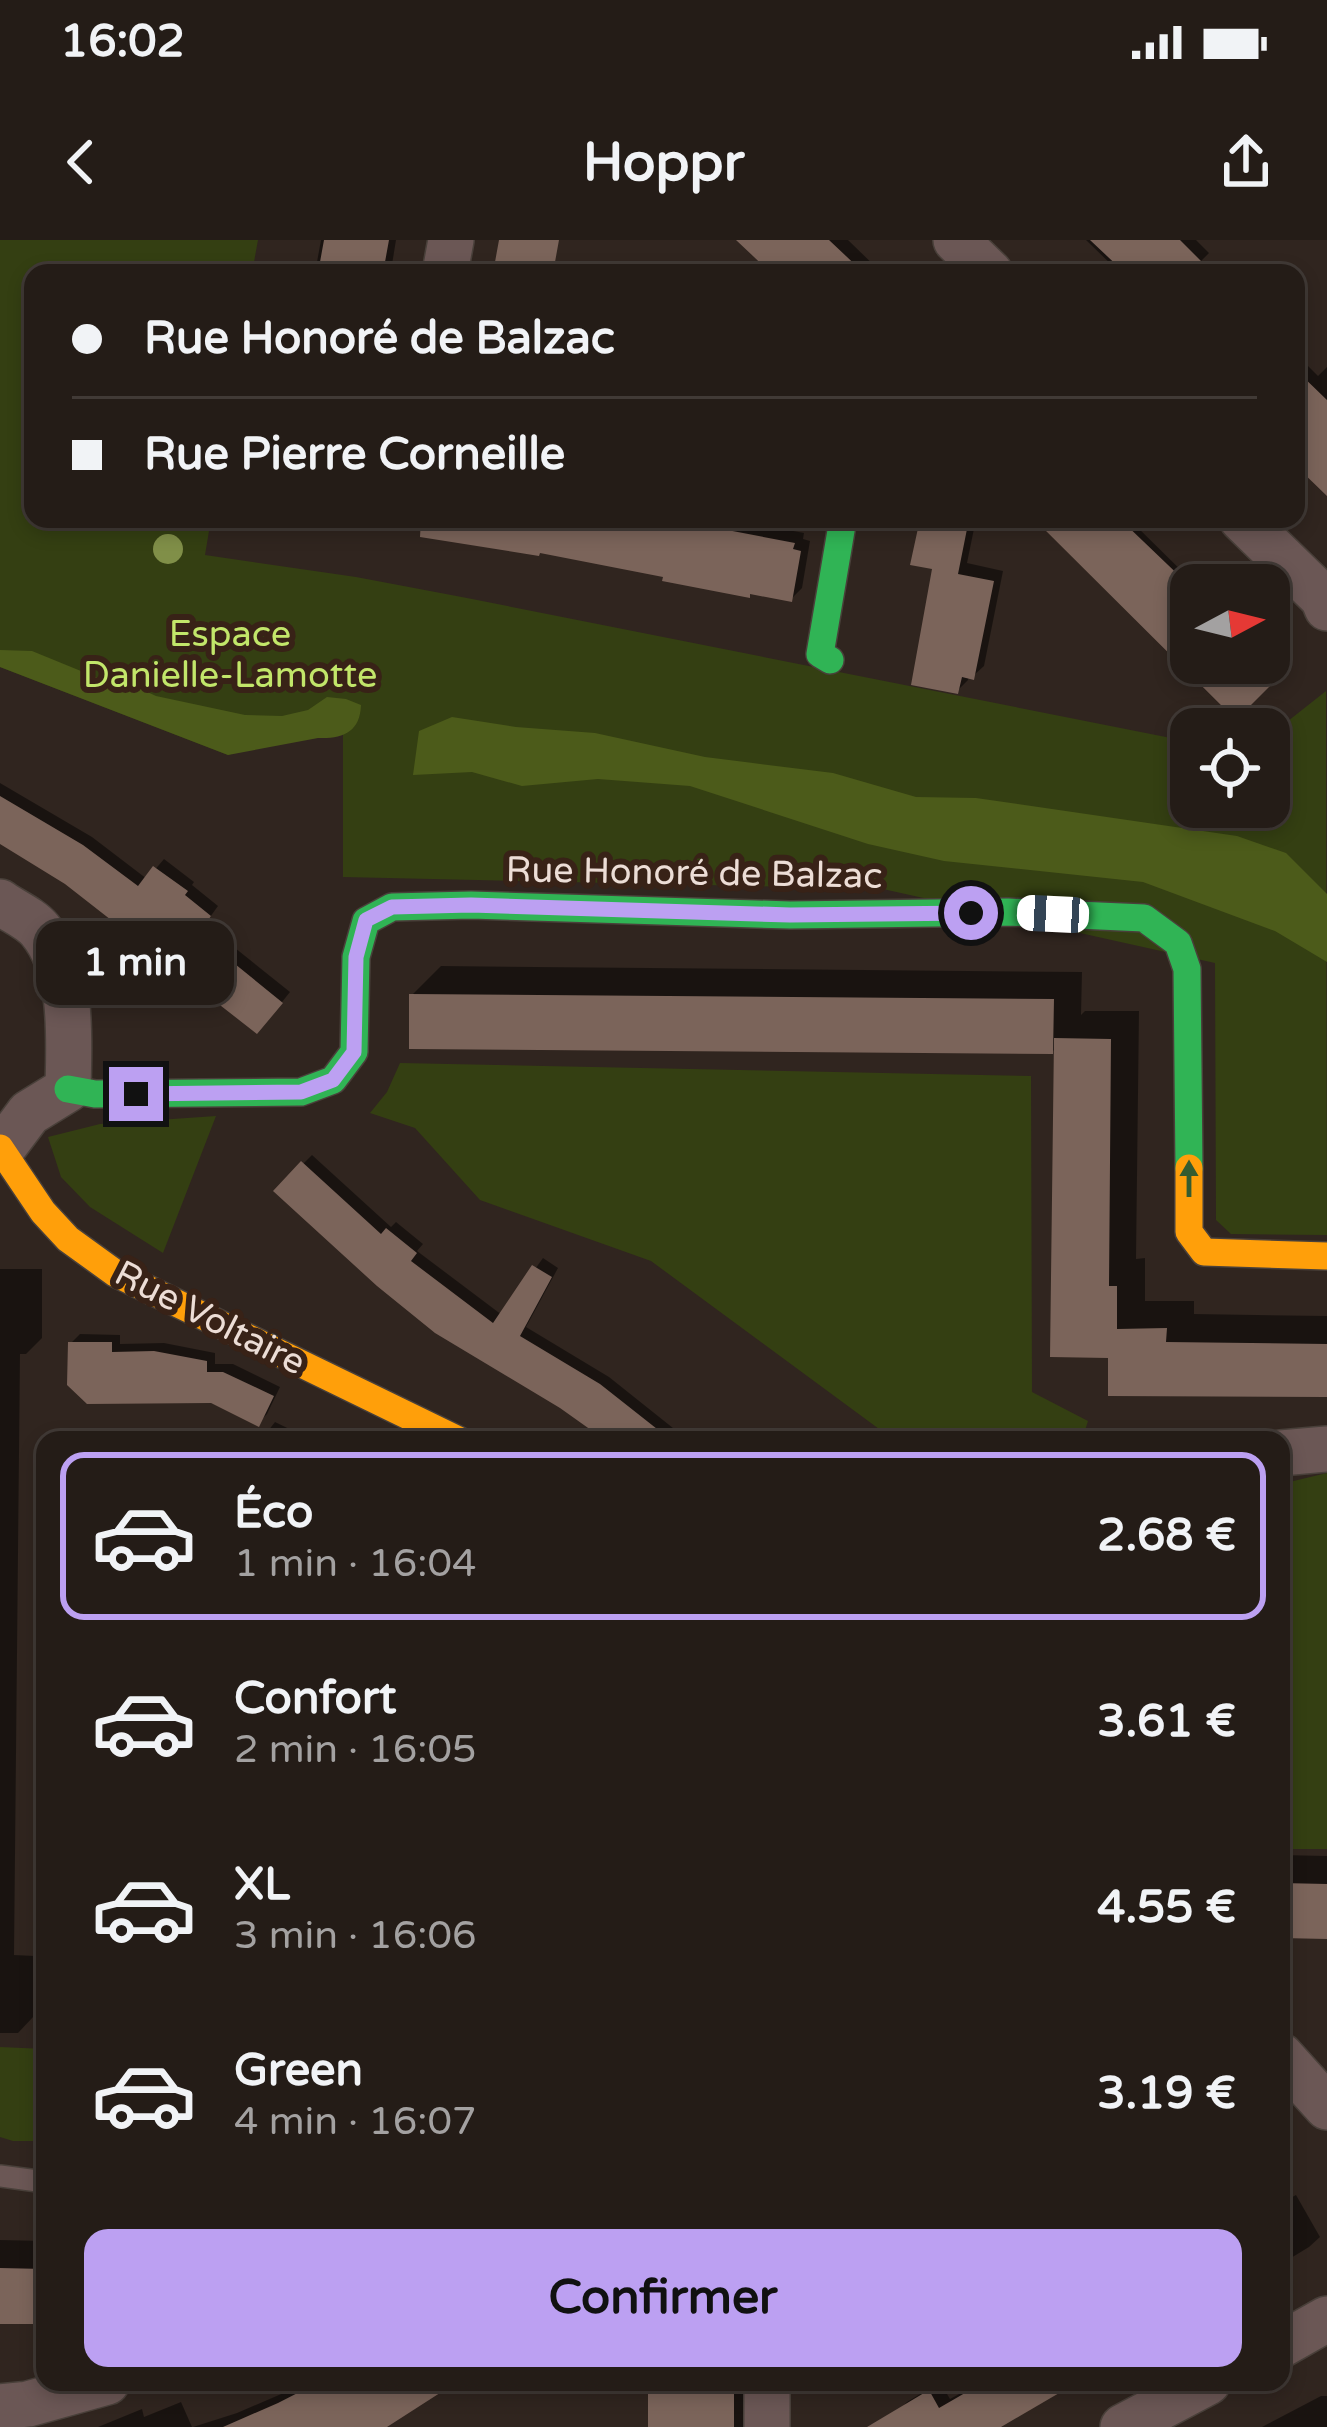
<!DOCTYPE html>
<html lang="fr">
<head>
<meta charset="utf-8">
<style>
  :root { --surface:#241c17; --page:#302924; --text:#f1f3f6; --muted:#a3a1a1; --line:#413a36; --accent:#bca0f2 }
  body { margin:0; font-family:"Varela Round",sans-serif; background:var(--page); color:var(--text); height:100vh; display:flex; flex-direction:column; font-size:45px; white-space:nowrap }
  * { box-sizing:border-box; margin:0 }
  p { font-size:39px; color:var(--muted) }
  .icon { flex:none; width:66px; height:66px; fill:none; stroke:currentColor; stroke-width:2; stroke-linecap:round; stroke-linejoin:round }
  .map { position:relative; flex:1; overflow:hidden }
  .details { position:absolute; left:36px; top:1191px; width:1254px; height:960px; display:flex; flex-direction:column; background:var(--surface); border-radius:24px; box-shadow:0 6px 18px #0003,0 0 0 3px var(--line) }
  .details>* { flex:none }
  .hud { position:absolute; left:24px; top:24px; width:1281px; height:264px; border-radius:24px; box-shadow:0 6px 18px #0003,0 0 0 3px var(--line); display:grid; align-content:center; height:264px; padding:0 48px; background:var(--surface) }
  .needle { width:78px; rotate:83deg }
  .tools { position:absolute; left:1170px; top:324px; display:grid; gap:24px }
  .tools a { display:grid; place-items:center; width:120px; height:120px; border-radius:24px; background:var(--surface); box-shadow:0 6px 18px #0003,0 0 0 3px var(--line); font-size:60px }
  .end { position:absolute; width:54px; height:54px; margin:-27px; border:15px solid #bca0f2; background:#111; box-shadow:0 0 0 6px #111 }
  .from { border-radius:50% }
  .bubble { position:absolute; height:84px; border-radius:24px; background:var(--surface); box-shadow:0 6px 18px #0003,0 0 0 3px var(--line); font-size:39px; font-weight:700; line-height:84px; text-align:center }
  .car { position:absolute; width:36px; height:72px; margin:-36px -18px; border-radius:15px; box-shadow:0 0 9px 3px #0007; background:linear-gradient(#fff 24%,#345 0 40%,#fff 0 76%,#345 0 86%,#fff 0) }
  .hud b { display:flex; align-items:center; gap:42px; height:114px; font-size:45px }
  .hud b+b { border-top:3px solid var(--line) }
  .hud i { width:30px; height:30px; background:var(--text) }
  ul { padding:21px 0 0; list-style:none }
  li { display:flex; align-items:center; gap:36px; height:168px; margin:0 24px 18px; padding:0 24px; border:6px solid transparent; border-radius:24px }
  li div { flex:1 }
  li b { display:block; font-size:45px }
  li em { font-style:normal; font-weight:700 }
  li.selected { border-color:var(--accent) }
  li>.icon { width:108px; height:108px; stroke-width:1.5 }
  .button { display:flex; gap:24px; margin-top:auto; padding:24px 48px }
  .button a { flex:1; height:138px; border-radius:24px; background:var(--accent); color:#111; font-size:48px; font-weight:700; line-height:138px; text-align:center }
  .status { display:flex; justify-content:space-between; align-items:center; height:84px; padding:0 60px; background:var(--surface); direction:ltr }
  .status svg { height:33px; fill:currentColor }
  header { display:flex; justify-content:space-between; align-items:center; height:156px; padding:0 48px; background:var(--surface); font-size:54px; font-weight:700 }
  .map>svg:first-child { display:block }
  .green { fill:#343f12 }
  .forest { fill:#4c5b1a }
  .shadow { fill:#0007 }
  .building { fill:#7b645a }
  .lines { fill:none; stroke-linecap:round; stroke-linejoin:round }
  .lane-casing { stroke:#49403a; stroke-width:24 }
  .street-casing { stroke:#49403a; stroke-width:48 }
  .fast-casing { stroke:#49403a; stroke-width:30 }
  .slow-casing { stroke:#49403a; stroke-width:30 }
  .lane { stroke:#6b5755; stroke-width:21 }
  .street { stroke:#6b5755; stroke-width:45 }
  .fast { stroke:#30b455; stroke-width:27 }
  .slow { stroke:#ff9f0a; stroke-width:27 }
  .tree { fill:#808f48 }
  .oneway { fill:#355c30 }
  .route { stroke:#bca0f2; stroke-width:15 }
  .labels { text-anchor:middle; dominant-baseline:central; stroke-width:12; stroke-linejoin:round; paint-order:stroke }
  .park-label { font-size:36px; fill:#c2e66a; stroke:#382217 }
  .street-label { font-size:36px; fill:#ecddd6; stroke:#382217 }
</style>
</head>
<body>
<div class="status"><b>16:02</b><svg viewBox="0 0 49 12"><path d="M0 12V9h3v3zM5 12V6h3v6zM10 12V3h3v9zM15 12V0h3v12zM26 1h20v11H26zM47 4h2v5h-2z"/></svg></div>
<header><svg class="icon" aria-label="back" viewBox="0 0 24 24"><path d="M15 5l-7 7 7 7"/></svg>Hoppr<svg class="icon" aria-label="share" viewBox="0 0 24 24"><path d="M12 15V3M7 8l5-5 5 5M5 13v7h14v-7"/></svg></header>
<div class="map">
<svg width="1327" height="2187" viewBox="0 0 1327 2187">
  <rect width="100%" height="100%" fill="#30251f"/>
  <!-- green -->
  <path class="green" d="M0,0H258L252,33H33V279H211L205,315L356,337L467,358L1191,502V567H1269V496L1326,451L1327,995L1231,994L1216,980L1215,723L883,649L343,637V480L228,515L0,427Z
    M400,823L1031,836L1032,1152L1088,1181L1082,1200H894L651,1021L480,960L415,888L370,873L387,852Z
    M216,876L163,1013L90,967L61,937L48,897L100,884Z
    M1327,1233V1609H1281V1244Z
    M0,1807L45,1809V1901H13L0,1897Z"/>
  <!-- forest -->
  <path class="forest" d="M0,410L32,411L98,438L124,441L156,456L245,475L282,476L308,470L327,457L346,459L361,465C360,492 343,499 318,498L228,515L0,427Z
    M452,477L516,487L595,493L705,517L833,533L916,557L976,558L1237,596L1286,613L1327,654V722L1275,691L1143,642L944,621L868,604L690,546L598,539L522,546L472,532L413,535L419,491Z"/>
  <!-- shadow -->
  <path class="shadow" d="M321,0H396L391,31L388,33H315Z
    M740,0H848L882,33H775Z
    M1086,0H1196L1209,13L1201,21L1214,33H1120Z
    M1296,114L1318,136L1327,127V252L1296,212Z
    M323,279H343L329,288Z
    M408,279H731L804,293L803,299L810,301L802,348L791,359Z
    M923,279H976L967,323L1003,331L984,426L973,436H969L968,440L957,451L936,327Z
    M1035,279H1129L1196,345H1191V423H1256L1272,440L1236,476Z
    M0,543L92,597L147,639L164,619L194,642L192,645L218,666L205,684L290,752L266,782L66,642L0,602Z
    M441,726L1082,732L1081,775L1085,771H1139L1136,1019L1145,1018V1061H1194V1074L1327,1076V1154L1111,1115L1057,807L1052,812L412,755Z
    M312,915L391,987L396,982L423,1004L417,1011L502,1075L543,1018L558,1028L526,1087L609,1137L688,1200H609L277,950Z
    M0,1029H42V1098L26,1114H20L14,1715L35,1716L34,1776L18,1793H0Z
    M80,1094L120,1095V1104L164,1103L215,1113V1124H233L280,1147L267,1174L258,1183L71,1103Z
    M275,1182L312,1200H261Z
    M1281,1615L1327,1616V1696H1281Z
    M1296,1955L1320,1997L1309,2007L1281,2024V1963Z
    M0,2000L45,2001V2081H0Z
    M309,2142H446L381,2187H193L237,2173Z
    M651,2142H744L743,2187H651Z
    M940,2142L950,2159L981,2142H1074L995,2187H902L897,2172L907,2162Z
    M1321,2156H1327V2187H1262Z
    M181,2162L192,2187H98L142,2169L144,2177Z"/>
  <!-- building -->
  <path class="building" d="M324,0H389L383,33H318Z
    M499,0H559L553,33H493Z
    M736,0H829L864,33H771Z
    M1090,0H1180L1213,33H1125Z
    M1296,130L1327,160V256L1296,226Z
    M421,279H691L722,285V289L795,303L793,309L801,311L792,362L750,354V358L662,341L663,337L540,313L539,316L420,297Z
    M920,279H969L958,334L994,341L974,440L962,437L958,454L911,445L932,329L910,325Z
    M1034,279H1120L1191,347V423H1247L1270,446L1236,480Z
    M0,556L83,605L138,646L153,626L188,651L185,655L211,676L198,694L283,763L257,794L65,644L0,604Z
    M409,754L1054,759L1053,814L409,809Z
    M1054,798L1111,799L1109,1046H1117V1089L1167,1088L1166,1102L1327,1104V1157L1108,1156V1118L1050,1117Z
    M301,921L381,994L386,988L417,1013L411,1021L493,1083L532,1025L552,1037L520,1096L600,1144L671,1200H605L560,1168L435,1093L377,1046L273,951Z
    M68,1102H112V1112L154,1111L207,1121V1132H223L274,1156L259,1187L211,1163L87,1164L67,1145Z
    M1281,1643L1327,1644V1699L1281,1698Z
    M0,2028L45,2029V2084H0Z
    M319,2142H457L387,2187H223L278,2163Z
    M648,2142H734V2187H648Z
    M984,2142H1078L1001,2187H867L929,2150L939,2168Z"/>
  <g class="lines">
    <defs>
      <path id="lane" d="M0,1936L45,1942"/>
      <path id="street" d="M956,0L990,33
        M445,33L451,0
        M1242,279L1323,358L1327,368
        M0,662C12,671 30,678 40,690C74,731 69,799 68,849L29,873L2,909
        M1281,1213L1327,1209
        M1281,1816L1327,1867
        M1281,2105L1327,2079
        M0,2167L28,2164L107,2142
        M767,2187V2142
        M1123,2187L1208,2142"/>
      <path id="fast" d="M830,420L820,414L843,279
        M68,849L95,854L301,852L333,840L354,812L356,717L366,681L392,667L471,665L790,675L1008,672L1144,678L1178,703L1187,729L1189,928"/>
      <path id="slow" d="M0,908L43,972L68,999L115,1033L458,1200
        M1189,928V992L1204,1012L1327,1016"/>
    </defs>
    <!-- lane casing -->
    <use href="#lane" class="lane-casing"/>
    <!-- street casing -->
    <use href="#street" class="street-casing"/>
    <!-- fast casing -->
    <use href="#fast" class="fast-casing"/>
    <!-- slow casing -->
    <use href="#slow" class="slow-casing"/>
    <!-- lane -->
    <use href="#lane" class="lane"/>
    <!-- street -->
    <use href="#street" class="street"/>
    <!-- fast -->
    <use href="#fast" class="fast"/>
    <!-- slow -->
    <use href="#slow" class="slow"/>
  </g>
  <!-- trees -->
  <circle class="tree" cx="168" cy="309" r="15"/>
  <!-- one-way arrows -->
  <defs><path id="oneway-solid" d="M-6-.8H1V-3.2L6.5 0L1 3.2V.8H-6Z" transform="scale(3)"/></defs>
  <use class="oneway" href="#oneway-solid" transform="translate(1189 939) rotate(-90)"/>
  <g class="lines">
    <!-- route -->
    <path class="route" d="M136,854L301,852L333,840L354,812L356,717L366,680L392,667L471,665L790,675L971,673"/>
  </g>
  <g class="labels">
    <!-- park labels -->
    <g class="park-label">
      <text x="230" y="394">Espace<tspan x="230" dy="41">Danielle-Lamotte</tspan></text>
    </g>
    <!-- street labels -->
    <g class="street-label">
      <text transform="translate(694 633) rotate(1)">Rue Honoré de Balzac</text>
      <text transform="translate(210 1078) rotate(27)">Rue Voltaire</text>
    </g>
  </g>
</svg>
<div class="tools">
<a><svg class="needle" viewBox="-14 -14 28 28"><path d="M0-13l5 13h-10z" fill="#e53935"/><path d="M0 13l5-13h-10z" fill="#a3a1a1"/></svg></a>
<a><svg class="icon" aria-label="locate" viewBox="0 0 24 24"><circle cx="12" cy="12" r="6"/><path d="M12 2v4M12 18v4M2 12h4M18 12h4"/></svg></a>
</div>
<i class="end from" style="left:971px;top:673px"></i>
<i class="end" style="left:136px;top:854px"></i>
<div class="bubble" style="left:36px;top:681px;width:198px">1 min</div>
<i class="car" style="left:1053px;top:674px;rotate:273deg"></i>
<div class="hud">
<b><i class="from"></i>Rue Honoré de Balzac</b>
<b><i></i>Rue Pierre Corneille</b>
</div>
<section class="details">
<ul>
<li class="selected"><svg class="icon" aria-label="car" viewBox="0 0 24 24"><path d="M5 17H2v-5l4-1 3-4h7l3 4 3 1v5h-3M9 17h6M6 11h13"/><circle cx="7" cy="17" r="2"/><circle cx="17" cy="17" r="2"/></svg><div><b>Éco</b><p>1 min · 16:04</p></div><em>2.68 €</em></li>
<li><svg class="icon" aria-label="car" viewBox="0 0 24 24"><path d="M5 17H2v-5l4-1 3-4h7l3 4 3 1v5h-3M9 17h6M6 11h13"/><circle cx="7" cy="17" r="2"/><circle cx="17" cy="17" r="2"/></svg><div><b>Confort</b><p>2 min · 16:05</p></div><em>3.61 €</em></li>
<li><svg class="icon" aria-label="car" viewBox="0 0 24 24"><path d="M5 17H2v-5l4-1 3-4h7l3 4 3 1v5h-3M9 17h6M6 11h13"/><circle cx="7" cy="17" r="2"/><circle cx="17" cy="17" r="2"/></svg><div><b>XL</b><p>3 min · 16:06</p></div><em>4.55 €</em></li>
<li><svg class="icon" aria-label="car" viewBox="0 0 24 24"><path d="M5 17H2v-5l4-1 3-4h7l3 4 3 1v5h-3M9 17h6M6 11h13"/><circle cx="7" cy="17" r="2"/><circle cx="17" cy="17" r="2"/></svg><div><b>Green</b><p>4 min · 16:07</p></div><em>3.19 €</em></li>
</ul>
<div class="button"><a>Confirmer</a></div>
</section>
</div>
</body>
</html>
